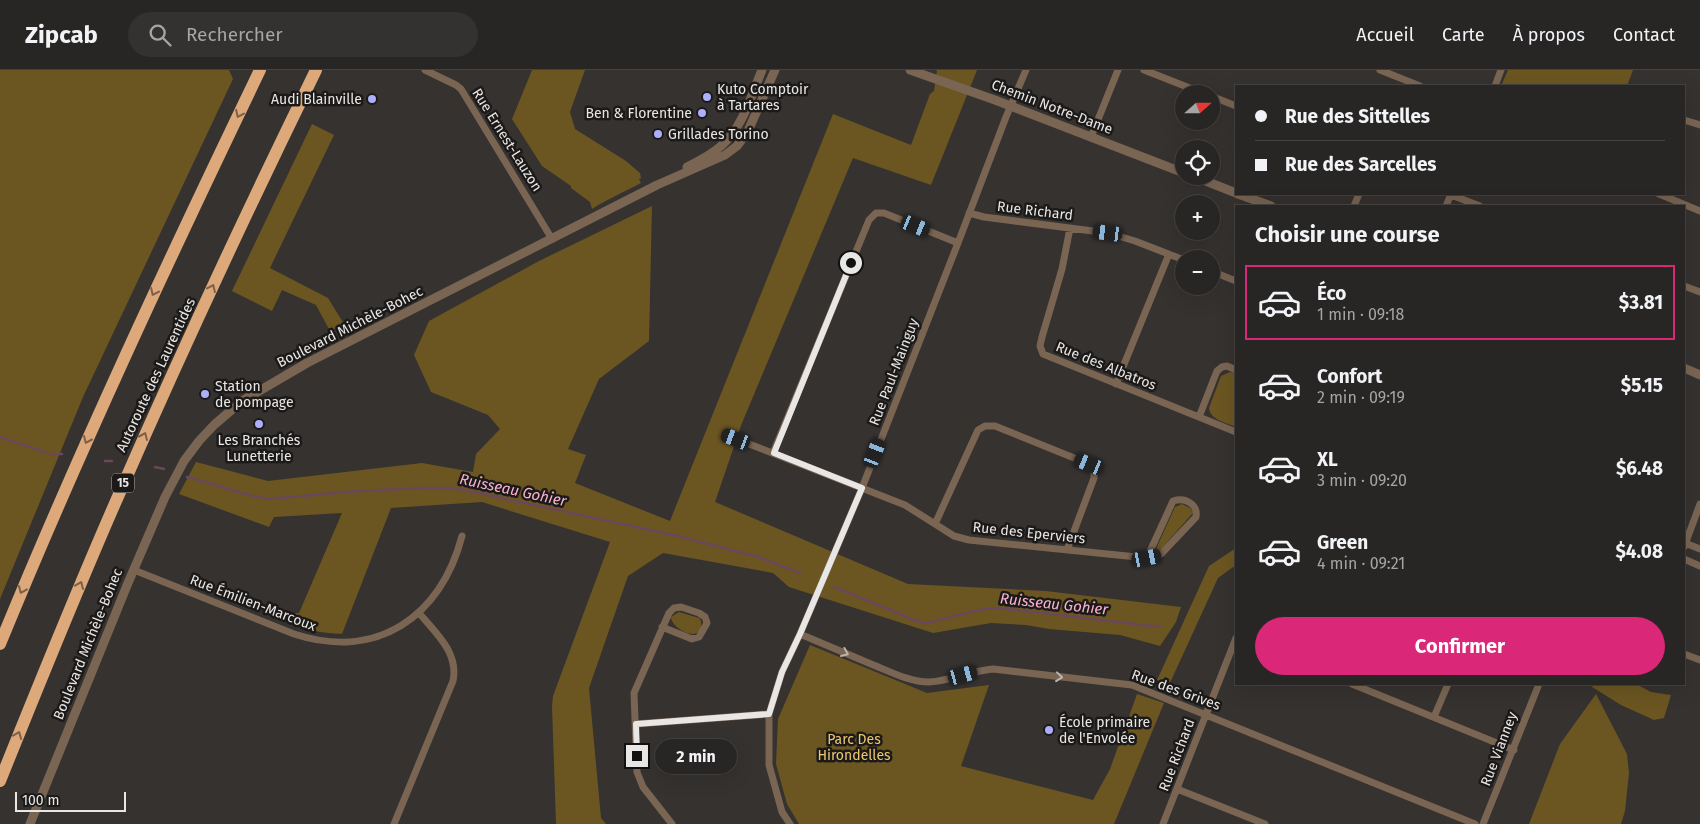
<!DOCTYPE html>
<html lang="fr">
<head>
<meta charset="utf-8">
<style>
  :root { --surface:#282624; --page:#343231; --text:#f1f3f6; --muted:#a5a5a6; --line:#444341; --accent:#db2777 }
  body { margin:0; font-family:"Fira Sans",sans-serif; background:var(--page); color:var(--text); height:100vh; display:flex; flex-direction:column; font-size:19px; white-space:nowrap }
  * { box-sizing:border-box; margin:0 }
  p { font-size:16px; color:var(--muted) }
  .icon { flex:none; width:28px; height:28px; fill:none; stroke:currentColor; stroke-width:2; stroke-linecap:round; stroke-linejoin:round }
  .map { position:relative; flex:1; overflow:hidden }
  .side { position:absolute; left:1235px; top:135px; width:450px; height:480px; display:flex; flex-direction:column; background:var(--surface); border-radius:0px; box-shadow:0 5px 20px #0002,0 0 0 1px var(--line) }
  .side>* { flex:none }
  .guide { position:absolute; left:1235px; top:15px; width:450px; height:110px; border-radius:0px; box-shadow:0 5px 20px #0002,0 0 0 1px var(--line); display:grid; align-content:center; height:110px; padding:0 20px; background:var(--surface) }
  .needle { width:32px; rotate:69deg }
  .controls { position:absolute; left:1175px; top:15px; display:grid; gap:10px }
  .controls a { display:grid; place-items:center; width:45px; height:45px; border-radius:50%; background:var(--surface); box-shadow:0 5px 20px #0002,0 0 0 1px var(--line); font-size:25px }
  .scale { position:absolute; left:15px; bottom:12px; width:111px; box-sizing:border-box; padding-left:5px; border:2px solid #e9e7e6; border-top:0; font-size:14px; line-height:18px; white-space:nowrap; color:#e9e7e6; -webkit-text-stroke:4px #1c1a19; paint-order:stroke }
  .end { position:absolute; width:22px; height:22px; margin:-11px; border:6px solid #e9e7e6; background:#111; box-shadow:0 0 0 2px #111 }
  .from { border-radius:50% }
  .bubble { position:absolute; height:35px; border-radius:18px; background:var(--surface); box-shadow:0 5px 20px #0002,0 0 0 1px var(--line); font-size:16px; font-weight:700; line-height:35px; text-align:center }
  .car { position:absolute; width:15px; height:30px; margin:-15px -8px; border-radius:6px; box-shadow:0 0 4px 1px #0007; background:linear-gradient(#222 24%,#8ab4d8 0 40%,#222 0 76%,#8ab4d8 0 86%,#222 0) }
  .guide b { display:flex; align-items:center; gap:18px; height:48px; font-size:19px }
  .guide b+b { border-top:1px solid var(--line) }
  .guide i { width:12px; height:12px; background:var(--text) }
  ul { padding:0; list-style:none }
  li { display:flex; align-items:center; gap:15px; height:75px; margin:0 10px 8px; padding:0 10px; border:2px solid transparent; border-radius:0px }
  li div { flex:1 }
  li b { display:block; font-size:19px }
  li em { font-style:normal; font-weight:700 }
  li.current { border-color:var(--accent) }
  li>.icon { width:45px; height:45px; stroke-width:1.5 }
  h2 { padding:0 20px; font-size:22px; line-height:60px }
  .action { display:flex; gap:10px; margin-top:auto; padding:10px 20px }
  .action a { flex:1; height:58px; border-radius:30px; background:var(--accent); color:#fff; font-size:20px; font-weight:700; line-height:58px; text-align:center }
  header { display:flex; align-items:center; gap:30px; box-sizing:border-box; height:70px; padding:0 25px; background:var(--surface); border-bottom:1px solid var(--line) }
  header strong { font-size:24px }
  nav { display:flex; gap:28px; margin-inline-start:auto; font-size:18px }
  .search { width:350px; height:45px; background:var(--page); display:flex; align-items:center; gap:12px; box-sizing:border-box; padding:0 18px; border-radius:28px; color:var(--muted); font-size:19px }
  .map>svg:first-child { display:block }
  .green { fill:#6b5622 }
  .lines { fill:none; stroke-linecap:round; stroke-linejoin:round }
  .stream { stroke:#6c475b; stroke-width:2.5 }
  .minor { stroke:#7a6553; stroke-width:7 }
  .tertiary { stroke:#7a6553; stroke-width:9 }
  .motorway { stroke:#dda87a; stroke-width:12 }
  .oneway { stroke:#7c614a }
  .oneway2 { stroke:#bdb3ab }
  .route { stroke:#e9e7e6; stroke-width:6 }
  .poi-dot { fill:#acaffb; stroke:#1c1a19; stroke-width:2 }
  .labels { text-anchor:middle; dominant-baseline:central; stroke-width:5; stroke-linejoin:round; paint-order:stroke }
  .shield { fill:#1c1a19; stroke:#acaaa8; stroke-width:1 }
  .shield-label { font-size:12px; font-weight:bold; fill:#e9e7e6 }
  .poi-label { font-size:14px; fill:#e9e7e6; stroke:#1c1a19; text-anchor:start }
  .street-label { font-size:14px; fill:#e9e7e6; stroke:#1c1a19 }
  .park-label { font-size:14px; fill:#eec76e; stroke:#1c1a19 }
  .water-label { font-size:15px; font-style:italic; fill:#fab1d0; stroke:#1c1a19 }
</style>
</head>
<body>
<header>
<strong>Zipcab</strong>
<div class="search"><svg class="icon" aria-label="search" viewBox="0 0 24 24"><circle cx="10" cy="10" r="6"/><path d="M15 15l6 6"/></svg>Rechercher</div>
<nav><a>Accueil</a><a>Carte</a><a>À propos</a><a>Contact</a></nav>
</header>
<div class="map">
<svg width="1700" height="754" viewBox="0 0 1700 754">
  <rect width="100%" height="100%" fill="#353230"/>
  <!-- green -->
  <path class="green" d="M0,0H229L233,9L83,327L0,529Z
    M532,0H585L570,42L575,59L626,91L640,103L641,108L639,109L641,113C626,121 608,129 592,139L590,132L571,118V116L542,96L512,49Z
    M936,0H977L931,115L853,88L742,353L715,432L908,514L1046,521L1181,537L1176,552L1160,576L1120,565L1049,559L1026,555L991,553L933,563L789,517L773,503L663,483L628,506L589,618L601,748L606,754H556L552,636L553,626L610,472L482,432L391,438L342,564C324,563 307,561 290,553L293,543H299L342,443L274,447L269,457L179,424L196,392L268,411L422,393L473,402L476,384L500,359L488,345L431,322L414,285L429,251L539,191L652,136L649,271L599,309L568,379L586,385L575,413L670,451L833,44L911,75L930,24L934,21L937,1Z
    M1508,0H1633L1627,16H1501Z
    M312,54L334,65L270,198L328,228L344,254L330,261L316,235L282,220L272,241L232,221Z
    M1230,302L1236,304V357C1227,353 1210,350 1209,338L1221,306Z
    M1182,434L1190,438L1193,443L1159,481H1157L1156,479L1175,437Z
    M1236,478V495L1218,508L1169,615L1157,610L1209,496Z
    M679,542L699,548L701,551C704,576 671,559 671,547Z
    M810,575L927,623L989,615L961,696L1093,730L1110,699L1137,624L1164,633L1114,754H799L787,734L776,694L778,649Z
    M1594,614H1636L1651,622L1671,625L1664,648L1654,650L1621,635L1592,617Z
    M1596,624L1627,684L1629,703L1625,741L1621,754H1529L1560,674Z"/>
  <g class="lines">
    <!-- stream -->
    <path class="stream" d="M0,367L45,382
      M51,384H62
      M105,391H112
      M155,397L164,399
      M187,407L253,426L268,429L358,421L421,418H455L678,466L758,487L800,503
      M834,517L917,551L926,553L983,539L999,538L1160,557"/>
    <!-- minor -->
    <path class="minor" d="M425,0L456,15L461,19L552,169
      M1144,0L1205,24
      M1380,0L1420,16
      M1495,16L1501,0
      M1211,26L1236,36
      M1684,50L1700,55
      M1091,67L1118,0
      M1659,124L1700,141
      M1451,125L1480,136
      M1354,136L1359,124
      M1446,136L1451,124
      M969,143L984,147L1108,163L1135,171L1184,190
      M1070,158L1062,199L1042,267L1040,276L1043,284L1236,362
      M1211,201L1236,211
      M1684,216L1700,222
      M1116,314L1169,184
      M1199,347L1217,301L1222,297L1227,296L1236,300
      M726,365L905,435L954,466L969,470L1147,488L1161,484L1196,447C1198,434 1185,427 1173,431L1147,488
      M773,383L869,150L876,143H884L958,173
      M935,454L978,360L985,356H995L1089,394L1094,401V408L1067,480
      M1685,473L1700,479
      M1684,477L1700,434
      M1684,489L1700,496
      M134,500L294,564C377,591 441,547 462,466
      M662,557L692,569L699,567L707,553L705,547L699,543L681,537L674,538L669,543L634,623L637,702L643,717L672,754
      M800,564C824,574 847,584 871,594C889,601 909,612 929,612C951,611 971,601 993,599L1132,615L1475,754
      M1684,584L1700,590
      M1352,614L1514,680
      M1434,647L1448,614
      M636,654L769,644
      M1177,719L1265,754
      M394,754L453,611C459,583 436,563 419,543
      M790,754L782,742L769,695V644L782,602L800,564L862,418L958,173L1006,47L1026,0
      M1163,754L1236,568
      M1483,754L1539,614"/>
    <!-- tertiary -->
    <path class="tertiary" d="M910,0L995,30L1184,103
      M687,97C699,91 711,85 721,76C743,57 751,26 762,0
      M1193,106L1236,123
      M1238,124L1271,136
      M1684,298L1700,305
      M30,754L128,513L165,427L184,391L199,371L214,355L242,331L307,293L657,115L725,85L737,76L748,61L775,0"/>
    <!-- motorway -->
    <path class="motorway" d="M0,574C80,379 169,189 260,0
      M0,711C39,614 78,517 120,422C182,280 248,139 316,0"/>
  </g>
  <!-- one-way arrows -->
  <defs><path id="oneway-chevron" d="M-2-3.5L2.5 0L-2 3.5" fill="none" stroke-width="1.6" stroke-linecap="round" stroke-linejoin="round" transform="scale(1.25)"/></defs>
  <g class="oneway">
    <use href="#oneway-chevron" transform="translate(239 44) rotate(115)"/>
    <use href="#oneway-chevron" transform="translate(212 218) rotate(-65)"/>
    <use href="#oneway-chevron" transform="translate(154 222) rotate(115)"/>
    <use href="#oneway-chevron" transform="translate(144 366) rotate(-66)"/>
    <use href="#oneway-chevron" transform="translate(87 370) rotate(114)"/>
    <use href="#oneway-chevron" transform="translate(80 515) rotate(-67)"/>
    <use href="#oneway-chevron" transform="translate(22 520) rotate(113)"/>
    <use href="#oneway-chevron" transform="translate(18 665) rotate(-68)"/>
  </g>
  <g class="oneway2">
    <use href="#oneway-chevron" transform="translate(845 583) rotate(23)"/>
    <use href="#oneway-chevron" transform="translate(1059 607) rotate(6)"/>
  </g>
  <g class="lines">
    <!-- route -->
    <path class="route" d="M637,686L636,654L769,644L782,602L800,564L862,418L774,383L851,193"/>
  </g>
  <!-- markers -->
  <g class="poi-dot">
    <circle cx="707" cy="27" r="5"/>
    <circle cx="372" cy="29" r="5"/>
    <circle cx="702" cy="43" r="5"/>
    <circle cx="658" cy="64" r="5"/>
    <circle cx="205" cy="324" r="5"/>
    <circle cx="259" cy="354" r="5"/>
    <circle cx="1049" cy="660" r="5"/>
  </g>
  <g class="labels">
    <!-- shield labels -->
    <rect class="shield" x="112" y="403.5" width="22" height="19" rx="4"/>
    <g class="shield-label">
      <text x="123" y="413">15</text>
    </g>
    <!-- poi labels -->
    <g class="poi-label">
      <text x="717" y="19">Kuto Comptoir<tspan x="717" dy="16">à Tartares</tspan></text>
      <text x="362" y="29" text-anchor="end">Audi Blainville</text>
      <text x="692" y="43" text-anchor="end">Ben &amp; Florentine</text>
      <text x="668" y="64">Grillades Torino</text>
      <text x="215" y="316">Station<tspan x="215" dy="16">de pompage</tspan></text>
      <text x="259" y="370" text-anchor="middle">Les Branchés<tspan x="259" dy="16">Lunetterie</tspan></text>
      <text x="1059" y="652">École primaire<tspan x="1059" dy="16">de l'Envolée</tspan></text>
    </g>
    <!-- street labels -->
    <g class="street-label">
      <text transform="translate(1052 37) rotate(21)">Chemin Notre-Dame</text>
      <text transform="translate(507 70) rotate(58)">Rue Ernest-Lauzon</text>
      <text transform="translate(1035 141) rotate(7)">Rue Richard</text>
      <text transform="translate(350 257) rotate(-27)">Boulevard Michèle-Bohec</text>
      <text transform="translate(1106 296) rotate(22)">Rue des Albatros</text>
      <text transform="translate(894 302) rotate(-69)">Rue Paul-Mainguy</text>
      <text transform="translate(156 305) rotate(-65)">Autoroute des Laurentides</text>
      <text transform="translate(1029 463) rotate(6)">Rue des Eperviers</text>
      <text transform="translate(253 533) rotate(21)">Rue Émilien-Marcoux</text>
      <text transform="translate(88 574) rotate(-68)">Boulevard Michèle-Bohec</text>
      <text transform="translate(1176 620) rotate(20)">Rue des Grives</text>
      <text transform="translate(1499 679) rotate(-69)">Rue Vianney</text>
      <text transform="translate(1177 685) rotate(-69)">Rue Richard</text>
    </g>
    <!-- park labels -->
    <g class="park-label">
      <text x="854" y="669">Parc Des<tspan x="854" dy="16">Hirondelles</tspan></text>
    </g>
    <!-- water labels -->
    <g class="water-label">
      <text transform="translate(513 420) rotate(12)">Ruisseau Gohier</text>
      <text transform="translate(1054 534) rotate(6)">Ruisseau Gohier</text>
    </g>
  </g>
</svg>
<div class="controls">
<a><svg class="needle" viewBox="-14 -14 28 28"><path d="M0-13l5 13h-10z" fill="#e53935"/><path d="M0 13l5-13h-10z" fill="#a5a5a6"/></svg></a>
<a><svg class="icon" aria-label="locate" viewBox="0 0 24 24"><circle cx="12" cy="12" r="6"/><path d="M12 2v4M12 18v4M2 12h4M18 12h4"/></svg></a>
<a>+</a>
<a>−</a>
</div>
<div class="scale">100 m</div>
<i class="end from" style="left:851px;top:193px"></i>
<i class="end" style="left:637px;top:686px"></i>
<div class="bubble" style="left:655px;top:669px;width:82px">2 min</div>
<i class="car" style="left:916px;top:156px;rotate:112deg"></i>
<i class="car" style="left:1108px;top:163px;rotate:277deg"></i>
<i class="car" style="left:736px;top:369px;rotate:291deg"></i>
<i class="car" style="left:875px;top:383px;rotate:21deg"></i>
<i class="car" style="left:1089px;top:394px;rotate:292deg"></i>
<i class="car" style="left:1147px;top:488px;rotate:79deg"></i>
<i class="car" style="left:963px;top:605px;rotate:75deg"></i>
<div class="guide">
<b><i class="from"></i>Rue des Sittelles</b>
<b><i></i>Rue des Sarcelles</b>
</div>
<section class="side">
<h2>Choisir une course</h2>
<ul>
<li class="current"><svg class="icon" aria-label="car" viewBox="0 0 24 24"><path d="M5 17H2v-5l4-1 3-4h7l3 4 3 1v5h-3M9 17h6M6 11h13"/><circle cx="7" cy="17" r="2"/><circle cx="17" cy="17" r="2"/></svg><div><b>Éco</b><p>1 min · 09:18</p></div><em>$3.81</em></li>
<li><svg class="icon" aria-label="car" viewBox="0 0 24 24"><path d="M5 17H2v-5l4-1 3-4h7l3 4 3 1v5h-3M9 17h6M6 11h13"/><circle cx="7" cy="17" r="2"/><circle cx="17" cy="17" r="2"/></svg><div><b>Confort</b><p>2 min · 09:19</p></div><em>$5.15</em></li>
<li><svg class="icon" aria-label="car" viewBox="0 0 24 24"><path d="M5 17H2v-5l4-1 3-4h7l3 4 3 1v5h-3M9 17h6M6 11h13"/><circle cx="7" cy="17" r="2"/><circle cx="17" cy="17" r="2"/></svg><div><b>XL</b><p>3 min · 09:20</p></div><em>$6.48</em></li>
<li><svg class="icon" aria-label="car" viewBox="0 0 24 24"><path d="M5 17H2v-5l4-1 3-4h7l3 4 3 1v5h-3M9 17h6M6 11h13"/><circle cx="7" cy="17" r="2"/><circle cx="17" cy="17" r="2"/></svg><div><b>Green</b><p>4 min · 09:21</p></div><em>$4.08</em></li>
</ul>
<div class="action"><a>Confirmer</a></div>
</section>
</div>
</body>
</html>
